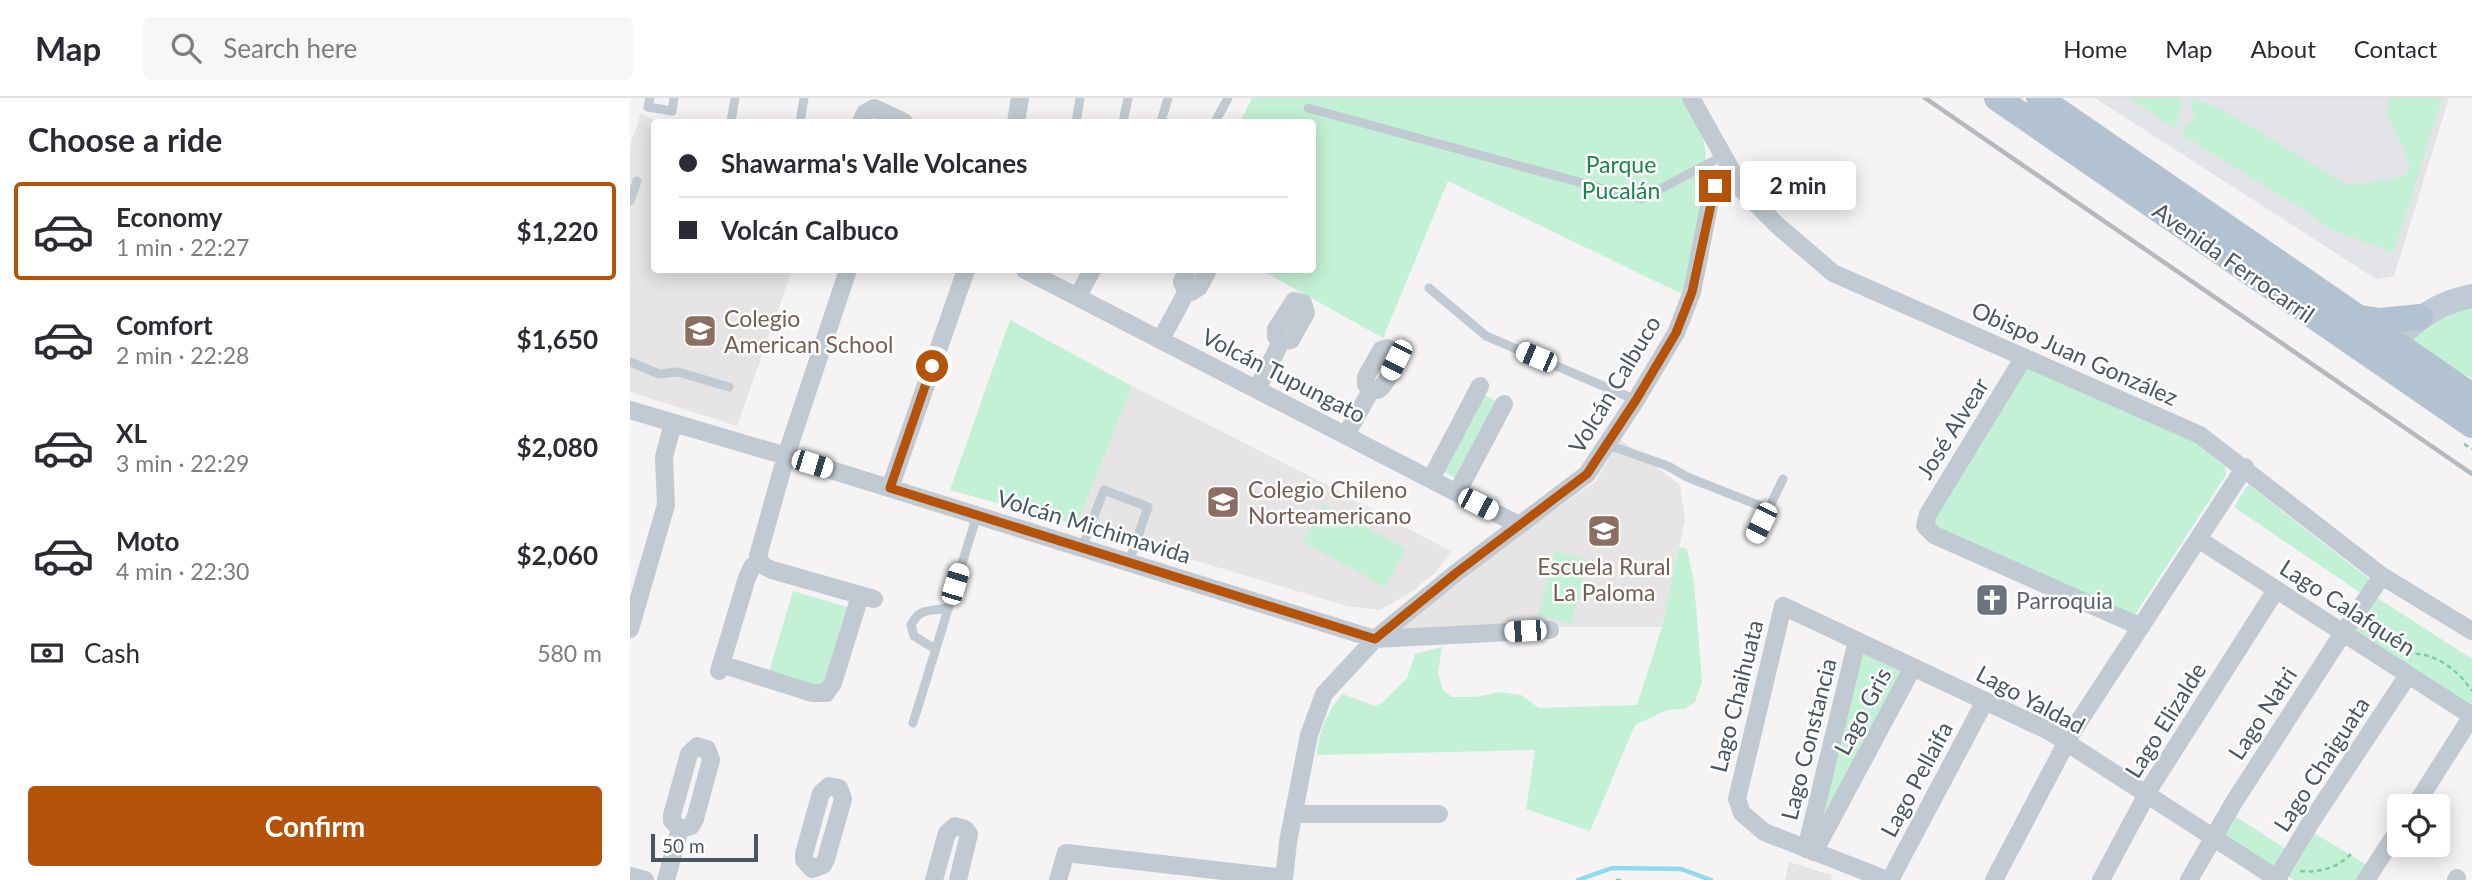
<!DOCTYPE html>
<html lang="en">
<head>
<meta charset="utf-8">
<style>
  :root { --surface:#fff; --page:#f7f7f7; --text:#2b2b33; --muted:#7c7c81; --line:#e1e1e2; --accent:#b45309 }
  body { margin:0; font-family:Lato,sans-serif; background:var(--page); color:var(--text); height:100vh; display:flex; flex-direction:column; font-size:26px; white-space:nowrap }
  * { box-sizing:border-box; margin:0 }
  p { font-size:23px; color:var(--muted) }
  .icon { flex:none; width:38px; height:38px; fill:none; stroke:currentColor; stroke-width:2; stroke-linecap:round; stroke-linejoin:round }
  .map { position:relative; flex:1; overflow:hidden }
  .sheet { display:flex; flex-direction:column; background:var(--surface); width:630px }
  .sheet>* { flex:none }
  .banner { position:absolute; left:21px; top:21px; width:665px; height:154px; border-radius:7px; box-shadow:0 4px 18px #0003; display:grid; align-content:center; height:154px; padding:0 28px; background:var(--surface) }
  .fabs { position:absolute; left:1757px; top:696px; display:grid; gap:14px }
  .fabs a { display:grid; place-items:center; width:63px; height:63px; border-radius:7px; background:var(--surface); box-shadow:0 4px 18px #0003; font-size:35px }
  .scale { position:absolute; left:21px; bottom:18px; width:107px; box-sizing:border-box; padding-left:7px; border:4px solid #4a5661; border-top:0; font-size:19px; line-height:24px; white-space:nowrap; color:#4a5661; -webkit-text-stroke:5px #fff; paint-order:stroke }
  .end { position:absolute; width:32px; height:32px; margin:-16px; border:9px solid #b45309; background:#fff; box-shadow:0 0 0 4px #fff }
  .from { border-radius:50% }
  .bubble { position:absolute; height:49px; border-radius:7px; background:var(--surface); box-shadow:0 4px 18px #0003; font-size:23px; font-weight:700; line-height:49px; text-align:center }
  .car { position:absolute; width:21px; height:42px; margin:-21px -10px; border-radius:9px; box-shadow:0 0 5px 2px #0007; background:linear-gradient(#fff 24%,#345 0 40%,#fff 0 76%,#345 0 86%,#fff 0) }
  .banner b { display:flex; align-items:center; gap:24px; height:66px; font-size:26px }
  .banner b+b { border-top:2px solid var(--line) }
  .banner i { width:18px; height:18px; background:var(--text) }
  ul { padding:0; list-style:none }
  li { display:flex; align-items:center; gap:21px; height:98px; margin:0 14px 10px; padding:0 14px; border:4px solid transparent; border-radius:7px }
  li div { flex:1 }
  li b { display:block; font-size:26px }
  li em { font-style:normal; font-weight:700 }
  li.selected { border-color:var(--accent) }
  li>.icon { width:63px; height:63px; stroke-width:1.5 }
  h2 { padding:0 28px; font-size:32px; line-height:84px }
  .pay { display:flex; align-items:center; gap:18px; height:77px; padding:0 28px; font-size:26px }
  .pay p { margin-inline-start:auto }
  .primary-button { display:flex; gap:14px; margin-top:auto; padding:14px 28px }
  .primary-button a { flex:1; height:80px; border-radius:7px; background:var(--accent); color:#fff; font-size:28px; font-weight:700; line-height:80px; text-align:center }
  header { display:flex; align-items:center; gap:42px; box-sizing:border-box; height:98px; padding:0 35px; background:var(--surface); border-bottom:2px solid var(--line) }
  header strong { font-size:33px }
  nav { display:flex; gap:38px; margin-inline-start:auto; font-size:24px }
  .search { width:490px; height:63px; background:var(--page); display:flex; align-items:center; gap:18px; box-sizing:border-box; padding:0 24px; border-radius:7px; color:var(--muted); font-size:26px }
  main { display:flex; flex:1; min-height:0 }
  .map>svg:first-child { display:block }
  .education { fill:#e6e4e5 }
  .airport { fill:#e2e4e7 }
  .green { fill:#c3f1d5 }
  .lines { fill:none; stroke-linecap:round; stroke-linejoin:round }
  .stream { stroke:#90daee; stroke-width:4.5 }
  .path { stroke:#7ad0a6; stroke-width:2.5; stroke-dasharray:5 3.5; stroke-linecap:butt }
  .lane { stroke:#c1cad2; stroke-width:9 }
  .street { stroke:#c1cad2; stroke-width:18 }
  .secondary { stroke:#c1cbd6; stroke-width:24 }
  .primary { stroke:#b3c2d1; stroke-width:26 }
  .rail { stroke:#b5b8bd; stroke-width:4.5 }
  .route { stroke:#b45309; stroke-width:9 }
  .labels { text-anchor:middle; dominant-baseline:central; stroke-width:5; stroke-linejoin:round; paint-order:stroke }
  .park-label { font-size:23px; fill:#17864f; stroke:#fff }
  .street-label { font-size:23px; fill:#4a5661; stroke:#fff }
  .education-label { font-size:23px; fill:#785e54; stroke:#fff; text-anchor:start }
  .worship-label { font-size:23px; fill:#5b616d; stroke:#fff; text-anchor:start }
</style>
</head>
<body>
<header>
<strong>Map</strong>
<div class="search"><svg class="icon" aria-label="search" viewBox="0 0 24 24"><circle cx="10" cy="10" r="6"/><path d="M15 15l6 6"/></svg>Search here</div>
<nav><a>Home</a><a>Map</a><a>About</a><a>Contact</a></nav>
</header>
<main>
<section class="sheet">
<h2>Choose a ride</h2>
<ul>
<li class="selected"><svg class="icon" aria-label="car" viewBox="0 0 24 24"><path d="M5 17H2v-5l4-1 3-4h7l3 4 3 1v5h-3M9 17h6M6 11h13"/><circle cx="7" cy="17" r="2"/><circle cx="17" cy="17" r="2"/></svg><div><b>Economy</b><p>1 min · 22:27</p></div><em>$1,220</em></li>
<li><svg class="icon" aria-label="car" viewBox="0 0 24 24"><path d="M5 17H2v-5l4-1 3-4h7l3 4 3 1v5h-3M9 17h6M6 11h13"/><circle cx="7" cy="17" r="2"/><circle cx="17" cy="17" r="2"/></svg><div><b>Comfort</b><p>2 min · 22:28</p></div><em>$1,650</em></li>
<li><svg class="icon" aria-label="car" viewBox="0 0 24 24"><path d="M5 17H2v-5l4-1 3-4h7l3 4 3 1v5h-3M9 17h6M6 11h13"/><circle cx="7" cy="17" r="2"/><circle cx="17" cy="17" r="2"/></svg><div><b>XL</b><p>3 min · 22:29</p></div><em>$2,080</em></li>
<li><svg class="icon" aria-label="car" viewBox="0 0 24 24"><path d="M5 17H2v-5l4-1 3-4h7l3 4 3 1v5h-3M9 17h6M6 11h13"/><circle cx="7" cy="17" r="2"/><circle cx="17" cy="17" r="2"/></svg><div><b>Moto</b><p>4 min · 22:30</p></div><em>$2,060</em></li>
</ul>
<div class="pay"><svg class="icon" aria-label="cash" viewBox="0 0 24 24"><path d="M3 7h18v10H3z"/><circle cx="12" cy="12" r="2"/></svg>Cash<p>580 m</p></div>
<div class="primary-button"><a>Confirm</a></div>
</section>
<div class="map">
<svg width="1842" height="782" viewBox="0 0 1842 782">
  <rect width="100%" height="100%" fill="#f5f3f3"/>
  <!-- education -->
  <path class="education" d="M11,15L27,24H24V172H162L107,328L0,294V48Z
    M502,288L691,384L822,454L805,475L781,494L750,512L717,508L447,427Z
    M990,341L1050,387L1055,422L1032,529H897L767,534L880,444L966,383Z
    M1159,764L1202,777L1201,782H1155Z"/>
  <!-- airport -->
  <path class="airport" d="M1465,0H1819L1764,178L1746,181Z"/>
  <!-- green -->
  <path class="green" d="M622,0H1051C1058,13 1071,29 1074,44C1082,81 1061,158 1052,196L818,83L753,240L631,172H682V24H610Z
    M1499,0H1550L1552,7L1545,31Z
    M1560,0L1591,11L1717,87L1746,84L1775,78L1780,69L1773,49L1757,17L1760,0H1812L1764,154L1703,133L1676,113L1552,37L1557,26L1564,21Z
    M1842,206V280L1814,268L1778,243V237Z
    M380,222L502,288L447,427L320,392Z
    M1397,268L1567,345L1595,367L1596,377L1504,518L1302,431L1300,421Z
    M851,295L869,305L828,381L812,373Z
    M1619,387L1742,483L1732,496L1604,409L1616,389Z
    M693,406L776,451L755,489L673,444Z
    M1049,449L1057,451L1064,484L1072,583L1065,604L1054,611L1037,612L1005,627L960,733L896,711L905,652L687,657C690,630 696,617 712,596L745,608L752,605L777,580L785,556L812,549L808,575L813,592L822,599H846L870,594L891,597L909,610L1007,607L1032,529Z
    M925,453L959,462L941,526L908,517Z
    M163,493L217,509L192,593L138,577Z
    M1746,499L1842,561V608L1726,535L1727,526Z
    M1230,554L1276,575L1188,736Z
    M1603,717L1656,751L1644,769L1591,735Z
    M1684,735L1737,767L1728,782H1664L1657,778Z"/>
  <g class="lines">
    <!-- stream -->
    <path class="stream" d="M948,782L982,770L1051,771L1081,782"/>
    <!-- path -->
    <path class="path" d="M1834,346L1842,351
      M1777,556C1804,553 1827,571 1842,593
      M1670,773C1690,775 1707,770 1721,756
      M986,782H994"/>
    <!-- lane -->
    <path class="lane" d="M20,0L18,9L42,13L44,0
      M678,10L1011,101L1093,58
      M101,24L105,0
      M170,24L174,0
      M446,24L450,0
      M493,24L498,0
      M531,24L538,0
      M585,24L598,0
      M0,103L7,83
      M799,190L856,238L1006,302
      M0,264L29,276L48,274L99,289
      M978,347L1038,368L1057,379L1138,411
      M1125,439L1153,381
      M452,450L474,392L518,409L499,464
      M305,551L284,538L281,527C290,509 300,514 317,510
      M283,625L347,417"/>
    <!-- street -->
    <path class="street" d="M1061,0L1113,93L1147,127L1203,175L1570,337L1752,478L1842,533
      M231,24L235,15L244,10L274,24
      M386,24L390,0
      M218,172L156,358L128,458L132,467L142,472L244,501
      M395,172L889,427
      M557,172L552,184L555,191L561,194L569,189L578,172
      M448,198L462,172
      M664,203L673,205L676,215L661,242L651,244L646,239V231Z
      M531,241L557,193
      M757,250L765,255C767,266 757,285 748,292H741L736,287V279L751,252Z
      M1394,259L1298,416L1295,428L1304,437L1511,529
      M627,291L651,244
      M0,312L156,358L745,541L920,532
      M716,337L741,292
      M801,381L850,288
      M260,390L336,172
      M827,395L874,306
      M1568,441L1842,618
      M0,531L36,407L34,359L43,325
      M91,566L182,595H196L203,585L230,498
      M89,573L117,480L122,469L130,464
      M67,648L77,651L81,662L65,721L61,728L50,731L42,723V717L59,656Z
      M199,688L209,690L213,701L196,761L193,767L182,771L174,762V756L191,695Z
      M1784,709L1842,618
      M663,716H809
      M1176,751L1227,543
      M1184,754L1283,569
      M0,778L15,782
      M36,782L50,731
      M304,782L317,735L325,728L335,731L339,736L328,782
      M428,782L436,755L654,780
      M654,782L658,744L679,637L694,596L745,541L826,475L957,376L1006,302L1046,235L1062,194L1082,93L1089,82L1101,71
      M1257,782L1134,734L1112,715L1107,701L1153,508L1419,633L1649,782
      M1260,782L1355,603
      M1364,782L1442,634L1615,369
      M1471,782L1523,685L1646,492
      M1559,782L1604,704L1713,535L1752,478
      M1646,782L1679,727L1778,577
      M1736,782L1769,731
      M1826,782L1827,780"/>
    <!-- secondary -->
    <path class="secondary" d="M1764,245C1785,220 1810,204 1842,198"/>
    <!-- primary -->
    <path class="primary" d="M1367,0L1842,327
      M1409,0L1842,298
      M1730,220L1750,223L1790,219"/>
    <!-- rail -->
    <path class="rail" d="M1295,0L1842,376"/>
  </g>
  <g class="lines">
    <!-- route -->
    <path class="route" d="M302,268L260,390L745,541L826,475L957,376L1006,302L1046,235L1062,194L1085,88"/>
  </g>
  <!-- icons -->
  <defs>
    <symbol id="school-square" viewBox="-11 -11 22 22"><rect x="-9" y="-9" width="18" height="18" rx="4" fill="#8d6e63" stroke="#fff"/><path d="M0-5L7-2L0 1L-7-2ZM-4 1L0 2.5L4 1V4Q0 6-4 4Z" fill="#fff"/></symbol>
    <symbol id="church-square" viewBox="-11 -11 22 22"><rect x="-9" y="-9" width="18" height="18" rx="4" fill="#6b7280" stroke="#fff"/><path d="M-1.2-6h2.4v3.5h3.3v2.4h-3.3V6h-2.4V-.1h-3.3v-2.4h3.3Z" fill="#fff"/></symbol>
  </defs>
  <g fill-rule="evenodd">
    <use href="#school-square" x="51" y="214" width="38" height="38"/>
    <use href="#school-square" x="574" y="385" width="38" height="38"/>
    <use href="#school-square" x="955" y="414" width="38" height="38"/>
    <use href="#church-square" x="1343" y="483" width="38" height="38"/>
  </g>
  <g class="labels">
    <!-- park labels -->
    <g class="park-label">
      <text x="991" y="66">Parque<tspan x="991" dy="26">Pucalán</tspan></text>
    </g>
    <!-- street labels -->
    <g class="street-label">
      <text transform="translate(1604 164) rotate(35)">Avenida Ferrocarril</text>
      <text transform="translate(1445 255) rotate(24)">Obispo Juan González</text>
      <text transform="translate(654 277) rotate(27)">Volcán Tupungato</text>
      <text transform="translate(984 286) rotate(-59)">Volcán Calbuco</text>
      <text transform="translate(1322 330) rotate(-58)">José Alvear</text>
      <text transform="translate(464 428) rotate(17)">Volcán Michimavida</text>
      <text transform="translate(1718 509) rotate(33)">Lago Calafquén</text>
      <text transform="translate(1106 598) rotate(-76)">Lago Chaihuata</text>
      <text transform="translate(1401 601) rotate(28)">Lago Yaldad</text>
      <text transform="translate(1232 613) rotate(-62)">Lago Gris</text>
      <text transform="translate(1632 615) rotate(-57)">Lago Natri</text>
      <text transform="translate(1535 622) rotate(-58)">Lago Elizalde</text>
      <text transform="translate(1178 641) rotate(-76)">Lago Constancia</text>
      <text transform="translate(1691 666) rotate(-57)">Lago Chaiguata</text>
      <text transform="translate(1286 681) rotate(-62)">Lago Pellaifa</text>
    </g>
    <!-- education labels -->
    <g class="education-label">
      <text x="94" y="220">Colegio<tspan x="94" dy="26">American School</tspan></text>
      <text x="618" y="391">Colegio Chileno<tspan x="618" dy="26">Norteamericano</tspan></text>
      <text x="974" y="468" text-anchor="middle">Escuela Rural<tspan x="974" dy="26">La Paloma</tspan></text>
    </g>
    <!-- worship labels -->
    <g class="worship-label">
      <text x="1386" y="502">Parroquia</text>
    </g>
  </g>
</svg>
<div class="fabs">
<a><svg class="icon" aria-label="locate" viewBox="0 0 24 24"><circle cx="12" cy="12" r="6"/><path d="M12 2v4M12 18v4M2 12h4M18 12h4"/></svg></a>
</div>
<div class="scale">50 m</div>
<i class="end from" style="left:302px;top:268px"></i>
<i class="end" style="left:1085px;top:88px"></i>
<div class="bubble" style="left:1110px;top:63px;width:116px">2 min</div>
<i class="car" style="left:906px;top:259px;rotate:293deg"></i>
<i class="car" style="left:766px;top:262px;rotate:207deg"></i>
<i class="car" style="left:182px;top:366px;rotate:107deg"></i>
<i class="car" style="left:848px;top:406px;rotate:117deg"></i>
<i class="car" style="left:1131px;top:425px;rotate:206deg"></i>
<i class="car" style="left:325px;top:486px;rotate:17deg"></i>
<i class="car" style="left:895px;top:533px;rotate:267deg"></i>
<div class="banner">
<b><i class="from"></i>Shawarma's Valle Volcanes</b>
<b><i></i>Volcán Calbuco</b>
</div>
</div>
</main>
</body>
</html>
